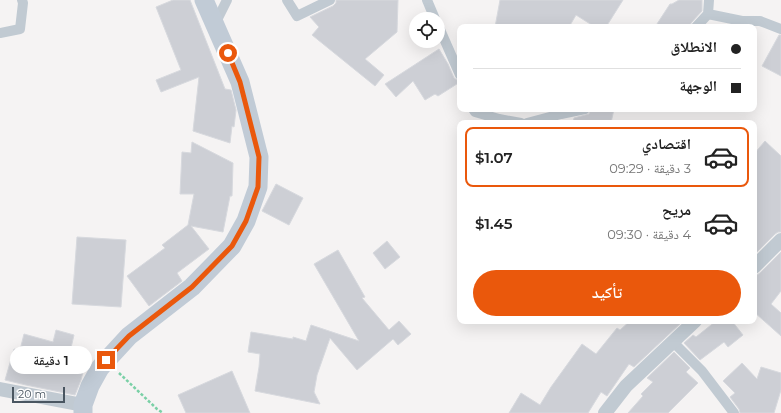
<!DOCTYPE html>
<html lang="ar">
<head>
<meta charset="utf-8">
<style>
  :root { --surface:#fff; --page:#f2f2f2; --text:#222; --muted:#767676; --line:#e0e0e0; --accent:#ea580c }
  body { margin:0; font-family:Montserrat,"Noto Naskh Arabic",sans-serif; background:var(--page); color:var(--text); direction:rtl; height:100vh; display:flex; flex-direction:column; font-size:15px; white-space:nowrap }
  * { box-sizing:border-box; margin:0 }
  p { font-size:13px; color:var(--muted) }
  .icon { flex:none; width:22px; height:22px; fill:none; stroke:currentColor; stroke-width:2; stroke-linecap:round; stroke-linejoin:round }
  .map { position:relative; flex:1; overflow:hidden; direction:ltr }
  .sheet { position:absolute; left:457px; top:120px; width:300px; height:204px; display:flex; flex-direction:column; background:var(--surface); border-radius:8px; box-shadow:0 4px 16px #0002; direction:rtl }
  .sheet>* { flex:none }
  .guide { position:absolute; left:457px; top:24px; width:300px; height:88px; border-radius:8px; box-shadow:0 4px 16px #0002; direction:rtl; display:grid; align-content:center; height:88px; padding:0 16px; background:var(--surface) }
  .fabs { position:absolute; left:409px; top:12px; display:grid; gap:8px }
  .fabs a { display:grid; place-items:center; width:36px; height:36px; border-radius:50%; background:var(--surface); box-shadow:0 4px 16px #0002; font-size:20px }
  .scale { position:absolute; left:12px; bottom:10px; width:53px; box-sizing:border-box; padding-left:4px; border:2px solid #4a5661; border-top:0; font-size:11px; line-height:14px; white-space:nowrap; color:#4a5661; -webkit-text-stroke:3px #fff; paint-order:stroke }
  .end { position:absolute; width:18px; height:18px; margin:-9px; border:5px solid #ea580c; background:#fff; box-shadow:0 0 0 2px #fff }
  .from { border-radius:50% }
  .bubble { position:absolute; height:28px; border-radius:14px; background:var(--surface); box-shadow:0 4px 16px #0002; font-size:13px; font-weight:600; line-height:28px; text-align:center; direction:rtl }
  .guide b { display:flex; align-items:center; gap:14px; height:38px; font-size:15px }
  .guide b+b { border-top:1px solid var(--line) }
  .guide i { width:10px; height:10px; background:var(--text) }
  ul { padding:7px 0 0; list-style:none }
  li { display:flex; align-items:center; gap:12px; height:60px; margin:0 8px 6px; padding:0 8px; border:2px solid transparent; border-radius:8px }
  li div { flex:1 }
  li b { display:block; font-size:15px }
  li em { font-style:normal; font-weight:600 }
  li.on { border-color:var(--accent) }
  li>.icon { width:36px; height:36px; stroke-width:1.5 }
  .primary-button { display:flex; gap:8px; margin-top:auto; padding:8px 16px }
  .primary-button a { flex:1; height:46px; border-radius:24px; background:var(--accent); color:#fff; font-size:16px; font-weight:600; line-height:46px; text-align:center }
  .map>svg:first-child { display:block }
  .building { fill:#cdcfd5; stroke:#d7d9de }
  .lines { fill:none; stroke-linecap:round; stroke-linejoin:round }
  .path { stroke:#7ad0a6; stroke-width:2.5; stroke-dasharray:3 2; stroke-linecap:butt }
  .pedestrian { stroke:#c1cad2; stroke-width:10 }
  .minor { stroke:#c1cad2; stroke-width:14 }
  .secondary { stroke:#c1cbd6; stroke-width:19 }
  .route { stroke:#ea580c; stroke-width:5 }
</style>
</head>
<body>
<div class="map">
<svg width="781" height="413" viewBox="0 0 781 413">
  <rect width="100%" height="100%" fill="#f5f3f3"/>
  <!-- building -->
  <path class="building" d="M173,0H190L225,89L231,90L236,110L234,127L232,126L230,143L193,131L199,77L161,92L156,80L181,70L156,7Z
    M336,0H398L397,32L365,59L384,75L375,86L312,35L319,27L310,17L333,6L336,3Z
    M500,0H623L606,27H595L576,15L569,27H495Z
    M679,0H702V11L691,23L690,27H655L670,4H672Z
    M779,35H781V76L762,66Z
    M439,49L448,64L454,78L460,82L438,96L435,94L425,100L413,81L396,97L385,84Z
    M591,109H614L611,123H573L574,118L589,114Z
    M765,141L781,156V232H778L775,234L754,255V154Z
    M192,142L233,163L232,196H230L223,232L191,226L209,249L177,273L182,281L149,306L127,276L165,248L162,245L188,225L194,194H180L182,152L191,153Z
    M276,184L303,198L289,225L262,211Z
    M77,237L126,240L121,307L72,304Z
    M387,241L400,257L385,269L373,253Z
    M338,250L365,297L362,298L389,330L399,321L411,334L398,345L393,339L357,370L330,338L317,375L314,392L320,404L255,391L259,367L260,354L248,352L251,332L293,339V337L306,341L311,325L359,341L314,264Z
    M781,252V291L771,304L781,313V336L754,312V275H757L760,273Z
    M630,321H679L681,323L634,367L629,364L607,396L601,392L588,413H509L521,393L540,405L551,387L582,344L596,354L617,328L620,330Z
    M716,321H732L743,335L728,347L724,342L700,360L684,343L693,335L696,337Z
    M56,330L74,335L70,352L87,356L81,380L75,395L26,385L5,380L14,349L20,350L24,334L53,342Z
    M674,352L690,368L686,372L698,383L668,413H628L643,396L641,394L653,382L647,378Z
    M742,363L757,379L761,367L781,373V390L774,413H740L739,409L730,397L735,393L723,381Z
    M232,371L250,413H186L178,395Z"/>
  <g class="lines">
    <!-- path -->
    <path class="path" d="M119,373L157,409L163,413"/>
    <!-- pedestrian -->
    <path class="pedestrian" d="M287,0L297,16L330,0
      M427,0L435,19
      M709,0L708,14L742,21H760L781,29
      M215,24L227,0
      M438,25L460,75
      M696,27L708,14
      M0,33L20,29L23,3L22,0
      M473,109L475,112L499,119L521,123
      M527,123L561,114L585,109
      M673,342L702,371L734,413"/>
    <!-- minor -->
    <path class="minor" d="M754,267L781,240
      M0,389L83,405
      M605,413L626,386L695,321"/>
    <!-- secondary -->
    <path class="secondary" d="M83,413V405L90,386L100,368L106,361L129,336L192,287L232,246L246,221L258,187L259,157L240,82L204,0"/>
  </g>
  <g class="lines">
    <!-- route -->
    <path class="route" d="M106,360L129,336L192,287L232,246L246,221L258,187L259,157L240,82L228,53"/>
  </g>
</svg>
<div class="fabs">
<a><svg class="icon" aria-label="locate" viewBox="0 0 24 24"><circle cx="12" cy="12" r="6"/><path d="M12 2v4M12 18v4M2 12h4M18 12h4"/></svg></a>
</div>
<div class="scale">20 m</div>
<i class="end from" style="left:228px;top:53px"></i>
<i class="end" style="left:106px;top:360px"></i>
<div class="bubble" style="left:10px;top:346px;width:82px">1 دقيقة</div>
<div class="guide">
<b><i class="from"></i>الانطلاق</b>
<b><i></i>الوجهة</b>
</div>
<section class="sheet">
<ul>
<li class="on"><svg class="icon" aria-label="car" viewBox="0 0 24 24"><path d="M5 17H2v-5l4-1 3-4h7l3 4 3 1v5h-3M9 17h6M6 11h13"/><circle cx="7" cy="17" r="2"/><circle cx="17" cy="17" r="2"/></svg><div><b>اقتصادي</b><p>3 دقيقة · 09:29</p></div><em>$1.07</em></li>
<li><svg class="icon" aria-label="car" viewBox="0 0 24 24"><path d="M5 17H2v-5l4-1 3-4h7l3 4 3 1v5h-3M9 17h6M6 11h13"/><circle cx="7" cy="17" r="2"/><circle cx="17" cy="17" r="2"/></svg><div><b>مريح</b><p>4 دقيقة · 09:30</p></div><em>$1.45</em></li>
</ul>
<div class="primary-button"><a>تأكيد</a></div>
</section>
</div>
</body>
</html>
